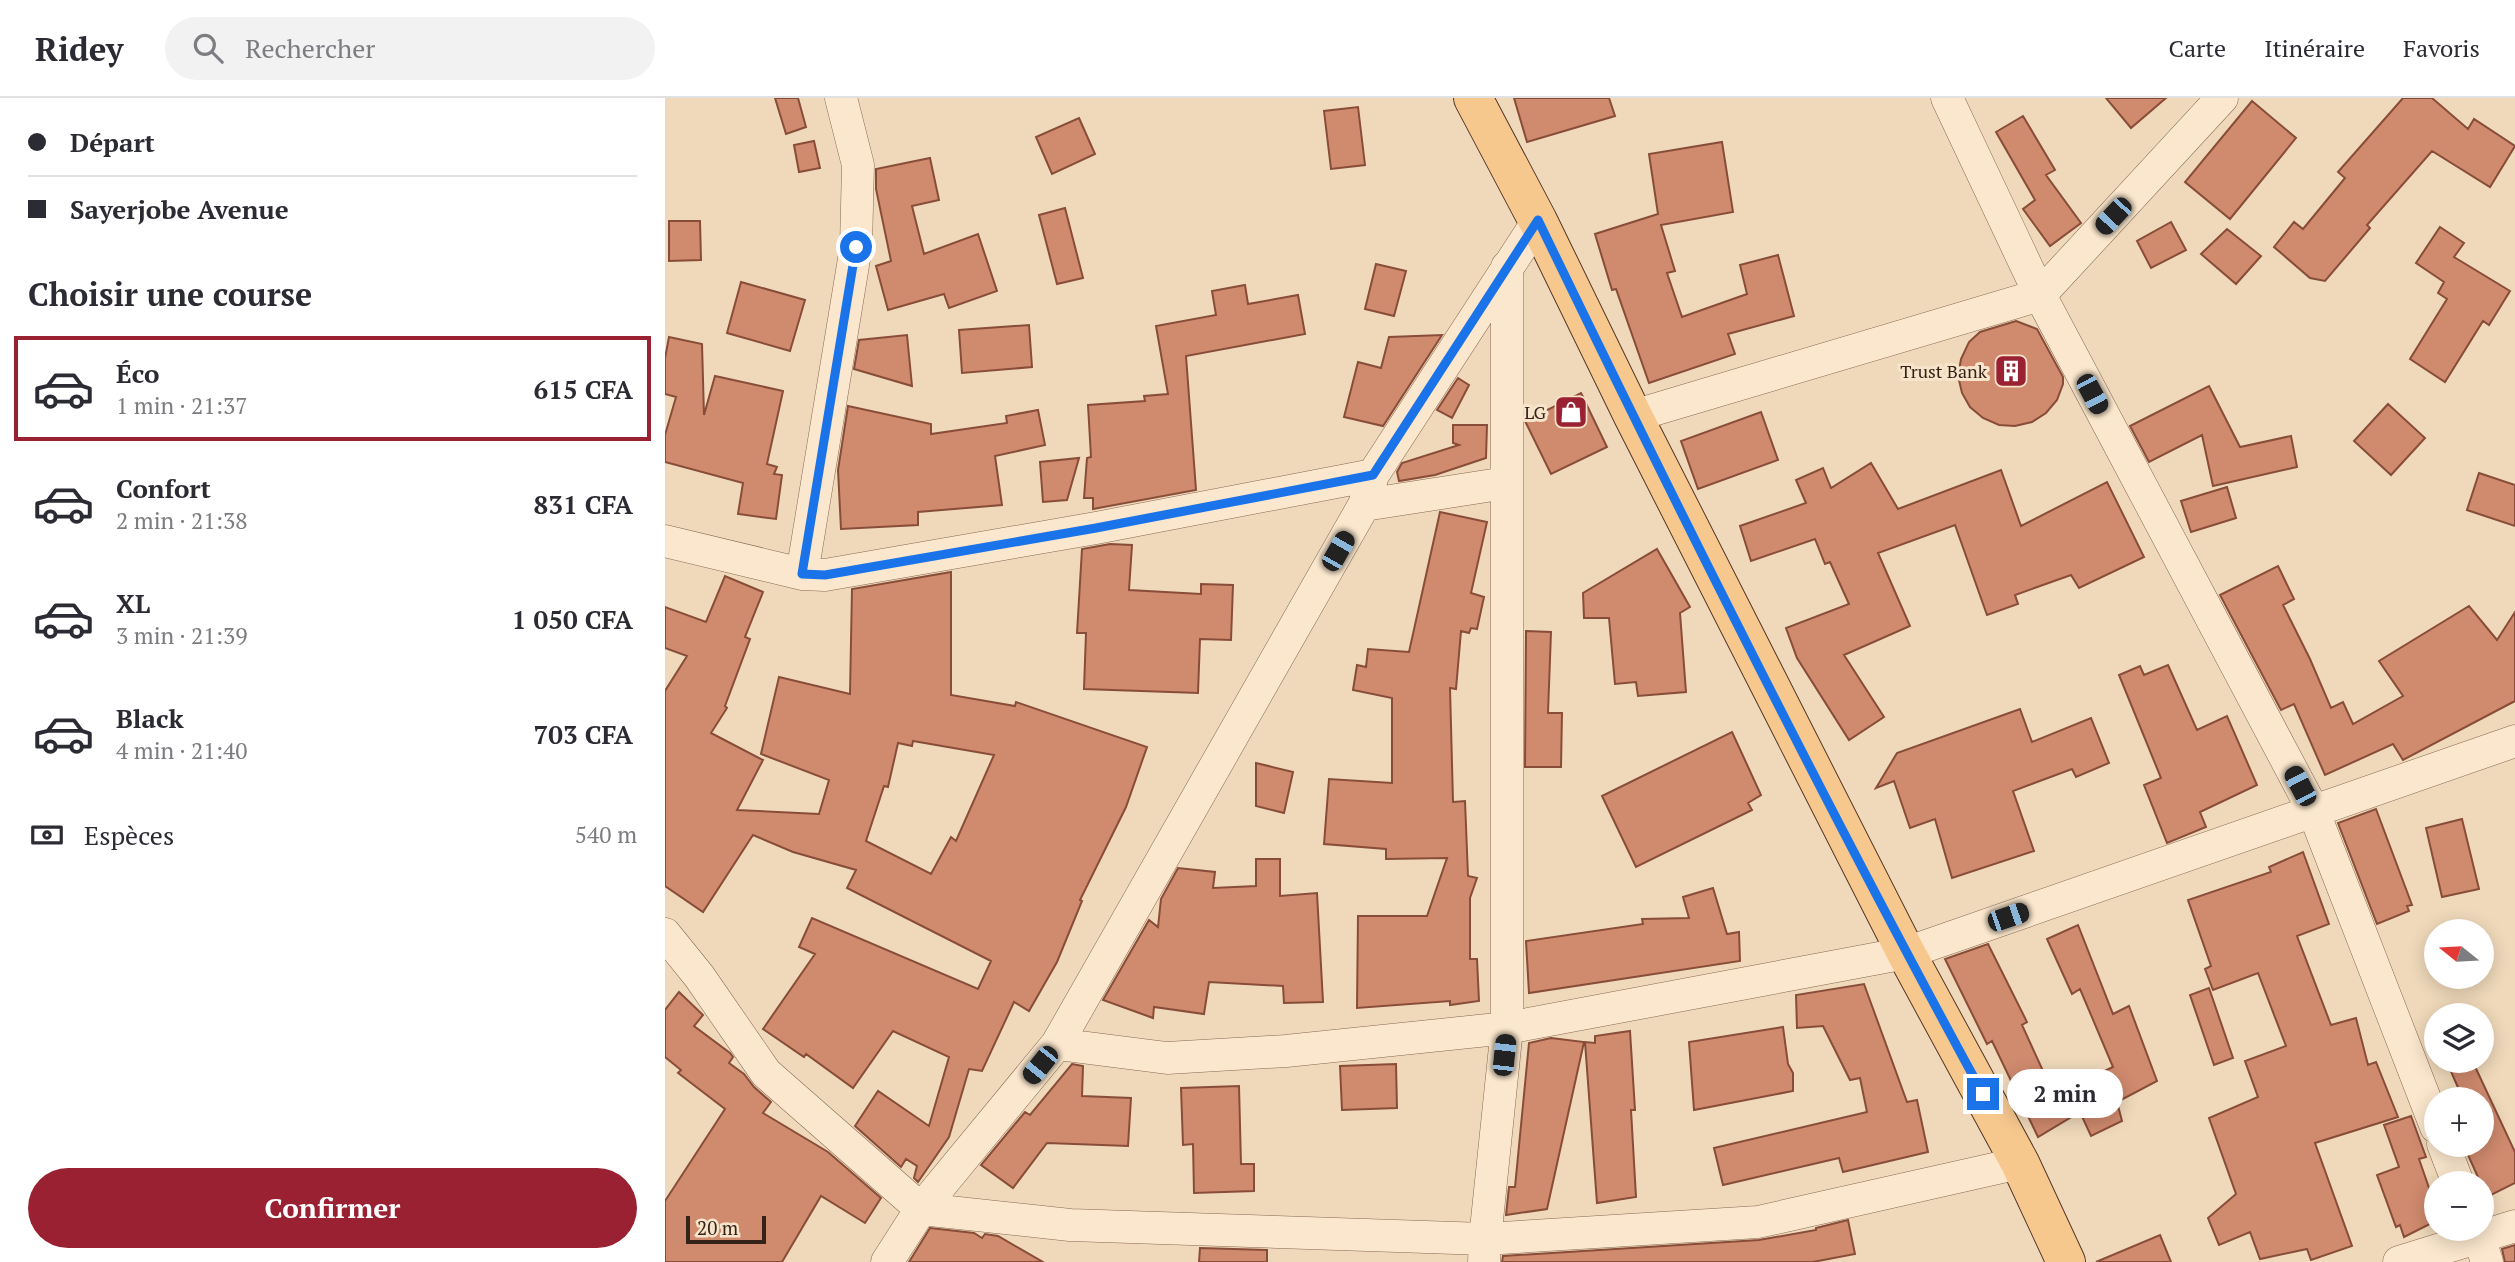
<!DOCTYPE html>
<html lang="fr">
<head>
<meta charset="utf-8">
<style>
  :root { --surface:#fff; --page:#f2f2f3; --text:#2b2b33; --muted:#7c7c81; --line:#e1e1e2; --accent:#992132 }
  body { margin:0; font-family:"PT Serif",serif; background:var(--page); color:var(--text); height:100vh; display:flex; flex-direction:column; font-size:26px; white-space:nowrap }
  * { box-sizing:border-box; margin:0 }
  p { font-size:23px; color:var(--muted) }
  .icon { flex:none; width:38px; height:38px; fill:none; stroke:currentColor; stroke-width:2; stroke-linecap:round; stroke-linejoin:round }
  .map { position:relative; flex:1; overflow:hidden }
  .panel { display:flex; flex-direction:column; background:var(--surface); width:665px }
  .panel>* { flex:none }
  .guide { display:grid; align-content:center; height:154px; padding:0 28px; background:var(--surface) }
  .needle { width:46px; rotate:288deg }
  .fabs { position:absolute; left:1759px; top:821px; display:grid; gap:14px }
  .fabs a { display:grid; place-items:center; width:70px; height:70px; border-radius:50%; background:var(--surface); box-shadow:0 4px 18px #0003; font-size:35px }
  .scale { position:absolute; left:21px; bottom:18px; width:80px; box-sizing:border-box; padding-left:7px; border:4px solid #35231a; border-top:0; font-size:19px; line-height:24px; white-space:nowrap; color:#35231a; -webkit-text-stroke:5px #f7e4ca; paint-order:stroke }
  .end { position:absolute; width:32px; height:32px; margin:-16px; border:9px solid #1a73e8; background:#fff; box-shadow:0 0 0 4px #fff }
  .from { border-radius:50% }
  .bubble { position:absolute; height:49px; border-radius:24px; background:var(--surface); box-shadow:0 4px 18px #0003; font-size:23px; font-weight:700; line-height:49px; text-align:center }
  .car { position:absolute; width:21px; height:42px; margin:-21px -10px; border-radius:9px; box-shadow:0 0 5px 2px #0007; background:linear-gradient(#222 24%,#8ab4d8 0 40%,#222 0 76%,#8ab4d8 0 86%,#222 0) }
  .guide b { display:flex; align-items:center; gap:24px; height:66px; font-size:26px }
  .guide b+b { border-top:2px solid var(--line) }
  .guide i { width:18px; height:18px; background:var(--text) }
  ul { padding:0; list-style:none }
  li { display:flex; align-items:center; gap:21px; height:105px; margin:0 14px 10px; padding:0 14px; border:4px solid transparent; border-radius:0px }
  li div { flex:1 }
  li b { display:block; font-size:26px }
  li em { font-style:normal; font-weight:700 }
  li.on { border-color:var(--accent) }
  li>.icon { width:63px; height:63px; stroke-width:1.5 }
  h2 { padding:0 28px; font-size:32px; line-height:84px }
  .pay { display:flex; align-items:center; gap:18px; height:77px; padding:0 28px; font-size:26px }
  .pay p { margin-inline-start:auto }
  .action { display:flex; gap:14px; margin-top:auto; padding:14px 28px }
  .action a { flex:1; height:80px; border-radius:42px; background:var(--accent); color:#fff; font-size:28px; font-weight:700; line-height:80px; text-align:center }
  header { display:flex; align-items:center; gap:42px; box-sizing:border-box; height:98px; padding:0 35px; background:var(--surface); border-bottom:2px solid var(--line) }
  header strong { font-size:33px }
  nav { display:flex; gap:38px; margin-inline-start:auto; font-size:24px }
  .search { width:490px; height:63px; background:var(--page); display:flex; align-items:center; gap:18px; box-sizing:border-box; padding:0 24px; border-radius:38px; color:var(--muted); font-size:26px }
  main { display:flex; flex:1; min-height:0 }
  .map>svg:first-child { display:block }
  .building { fill:#d08a6e; stroke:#884d38; stroke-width:2; fill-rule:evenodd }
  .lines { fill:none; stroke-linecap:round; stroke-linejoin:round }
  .street-casing { stroke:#876854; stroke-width:33 }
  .primary-casing { stroke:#543729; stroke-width:40 }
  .street { stroke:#fbe7cd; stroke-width:32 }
  .primary { stroke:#f7c88e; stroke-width:38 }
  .route { stroke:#1a73e8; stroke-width:9 }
  .labels { text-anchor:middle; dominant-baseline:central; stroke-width:6; stroke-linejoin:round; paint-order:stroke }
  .poi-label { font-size:18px; fill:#35231a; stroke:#f7e4ca; text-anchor:end }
</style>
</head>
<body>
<header>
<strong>Ridey</strong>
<div class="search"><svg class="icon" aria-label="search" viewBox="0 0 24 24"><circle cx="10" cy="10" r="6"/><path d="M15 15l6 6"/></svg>Rechercher</div>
<nav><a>Carte</a><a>Itinéraire</a><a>Favoris</a></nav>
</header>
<main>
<section class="panel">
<div class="guide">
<b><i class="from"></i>Départ</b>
<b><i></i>Sayerjobe Avenue</b>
</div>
<h2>Choisir une course</h2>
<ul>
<li class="on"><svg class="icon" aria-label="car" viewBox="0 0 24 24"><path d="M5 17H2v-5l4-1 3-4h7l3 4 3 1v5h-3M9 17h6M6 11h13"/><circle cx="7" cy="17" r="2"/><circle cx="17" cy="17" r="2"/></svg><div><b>Éco</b><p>1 min · 21:37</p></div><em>615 CFA</em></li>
<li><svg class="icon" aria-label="car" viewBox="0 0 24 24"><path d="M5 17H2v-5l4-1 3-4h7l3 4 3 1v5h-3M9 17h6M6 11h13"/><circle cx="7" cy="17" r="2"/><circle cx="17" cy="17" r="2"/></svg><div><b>Confort</b><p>2 min · 21:38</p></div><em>831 CFA</em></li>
<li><svg class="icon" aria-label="car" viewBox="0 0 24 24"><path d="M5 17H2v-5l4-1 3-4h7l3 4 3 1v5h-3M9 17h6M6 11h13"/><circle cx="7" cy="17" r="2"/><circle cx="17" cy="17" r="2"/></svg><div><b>XL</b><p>3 min · 21:39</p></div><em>1 050 CFA</em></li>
<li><svg class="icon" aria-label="car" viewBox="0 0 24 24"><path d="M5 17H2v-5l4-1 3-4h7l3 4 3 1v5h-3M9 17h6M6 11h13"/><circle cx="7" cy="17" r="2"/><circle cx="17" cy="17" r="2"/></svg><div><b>Black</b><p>4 min · 21:40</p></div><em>703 CFA</em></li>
</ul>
<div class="pay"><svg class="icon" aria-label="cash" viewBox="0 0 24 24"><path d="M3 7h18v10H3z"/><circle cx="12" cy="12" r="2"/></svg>Espèces<p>540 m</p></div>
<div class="action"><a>Confirmer</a></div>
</section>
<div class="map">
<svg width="1850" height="1164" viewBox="0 0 1850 1164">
  <rect width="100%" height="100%" fill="#f0d9ba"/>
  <!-- building -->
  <path class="building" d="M110,0H133L141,29L121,36Z
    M849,0H944L950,18L862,44Z
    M1441,0H1501L1466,30Z
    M1738,0H1767L1803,31L1809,21L1850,48L1825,89L1767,53L1702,127L1705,130L1660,183L1645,180L1609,149L1629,124L1638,131L1680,80L1673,74Z
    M1587,3L1631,40L1565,121L1520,84Z
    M693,9L700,67L666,71L659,13Z
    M1358,18L1390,72L1381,77L1416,125L1385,148L1358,111L1370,102L1331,34Z
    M414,20L430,56L387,76L371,39Z
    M149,43L155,70L134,74L129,47Z
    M1057,44L1068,114L996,127L1010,173L1002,175L1017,219L1082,196L1075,167L1113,157L1129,218L1063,236L1070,256L984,285L951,191L947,192L930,136L993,116L984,56Z
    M265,60L274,102L247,108L259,156L313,136L332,193L284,210L279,196L223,212L211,168L226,163L211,91V71Z
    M400,110L418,180L392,186L374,117Z
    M4,123H35L36,162L4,163Z
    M1506,124L1521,152L1486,170L1472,143Z
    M1775,129L1799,145L1789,159L1845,193L1824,227L1818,223L1780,284L1745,261L1782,201L1773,195L1779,184L1751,165Z
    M1562,131L1596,158L1571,186L1536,156Z
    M711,166L741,173L729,218L700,211Z
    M76,184L140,202L125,253L62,235Z
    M580,187L583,206L633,197L640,236L521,258L531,392L428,411V400H419L422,360L426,359L423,307L480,303L479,298L503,296L491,228L551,217L547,193Z
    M1351,223L1372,231L1398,279V286L1392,302L1381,315L1367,324L1350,328L1334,327L1318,320L1305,309L1297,295L1293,278L1296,261L1304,244L1315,234Z
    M364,227L367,269L297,275L294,232Z
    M242,237L247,288L189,271L194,242Z
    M777,237L718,328L679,319L693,264L716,270L724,239Z
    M4,239L37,246L39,317L50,278L118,293L102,366L112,369L109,376L117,377L111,421L73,416L78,385L0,364V337L11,299L0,296V260Z
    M793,280L804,287L787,320L772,312Z
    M1544,288L1575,349L1626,338L1632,369L1548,388L1537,337L1484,364L1465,328Z
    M916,295L942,349L886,376L860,323Z
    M1723,306L1760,340L1726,377L1689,343Z
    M183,308L266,326V336L342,325L341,318L373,312L380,347L330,358L337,407L253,414V427L176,431L173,372Z
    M1096,314L1113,362L1033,391L1016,343Z
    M788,327H822L821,360L770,377L734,383L732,374L737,365L794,347L788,345Z
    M414,360L402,402L378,404L375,364Z
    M1206,365L1233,411L1336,372L1356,428L1442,384L1479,459L1414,490L1406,477L1350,497L1353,506L1322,517L1290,427L1213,455L1245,528L1179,557L1219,619L1184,642L1132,560L1121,530L1184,506L1165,464L1160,466L1150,441L1086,463L1075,428L1141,405L1131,382L1158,370L1166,390Z
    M1814,375L1850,387V428L1802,412Z
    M1562,389L1571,420L1526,434L1516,403Z
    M775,414L822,424L806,495L819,499L812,531L806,530L804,535L796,533L791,591L785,590L788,704L800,703L803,778L812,780L805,800V861H812L814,903L785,907V903L692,910L693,818H762L782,760L721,761V751L659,746L664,681L727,685V600L688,592L692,567L701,569L703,551L744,554Z
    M445,446L467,447L464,492L536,496V486L568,487L566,542L535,541L533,595L419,591L421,535H412L417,451Z
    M992,451L1025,509L1015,515L1021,594L973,598L971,584L950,586L944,520H919L918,495Z
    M1613,468L1629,501L1618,507L1645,561L1666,610L1678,604L1688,626L1738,598L1714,563L1804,508L1832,542L1850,514V603L1738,662L1728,646L1660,677L1629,606L1616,612L1555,497Z
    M286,474V597L350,608L351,604L482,649L461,709L415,802L417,803L392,864L364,913L349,904L317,973L304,971L284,1039L253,1084L249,1080L252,1068L241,1061L236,1069L190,1028L213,993L264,1028L284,959L228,933L188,990L141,956L139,959L98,931L150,856L134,849L147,820L313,891L326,863L182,790L191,772L128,754L88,737L38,814L0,788V593L22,558L0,550V509L41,524L60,478L98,494L80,539L85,541L60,608L62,610L46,635L98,662L72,712L154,716L164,682L96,656L114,579L185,596L187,491ZM248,643L329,657L291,743L286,739L266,776L201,743L219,688L223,689L233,645L247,648Z
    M861,533L886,534L883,615H897L896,669H860Z
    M1503,567L1532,632L1562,618L1592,687L1535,714L1541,729L1502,745L1479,687L1496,680L1454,577L1475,568L1479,577Z
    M1355,611L1367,644L1426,620L1444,665L1411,679L1407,671L1348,693L1369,753L1287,780L1270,721L1245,730L1229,683L1211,690L1232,655Z
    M1067,634L1096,697L1083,705L1087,712L971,769L937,698Z
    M591,665L628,674L619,715L591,708Z
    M1711,711L1747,807L1742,808L1744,813L1712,826L1673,725Z
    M1797,721L1814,791L1777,799L1761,730Z
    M1638,754L1664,826L1632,838L1666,927L1691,920L1703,967L1711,964L1733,1019L1650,1045L1687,1148L1646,1162L1642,1151L1595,1161L1585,1134L1554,1147L1543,1120L1571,1096L1544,1020L1593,999L1580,963L1621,948L1593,875L1548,892L1540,871L1546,868L1523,802L1606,774L1604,769Z
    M591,761H615V798L652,795L658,904L619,905L618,888L544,884L539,916L489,909L488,920L438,902L484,822L493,829L496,801L513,770L550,774L548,790L591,788Z
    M1048,790L1062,836L1074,834L1075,863L864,895L861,843L978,826L977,821L1024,820L1018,799Z
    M1413,827L1448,916L1464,908L1492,983L1452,1004L1457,1023L1426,1038L1415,1014L1373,1039L1327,943L1322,946L1280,861L1323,846L1362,924L1357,927L1389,997L1448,969L1415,891L1407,896L1382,841Z
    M1199,886L1242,1004L1252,1002L1263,1054L1178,1074L1174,1060L1058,1087L1049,1050L1202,1014L1195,980L1185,982L1158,928L1132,930L1131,897Z
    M1544,890L1568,960L1549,967L1525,897Z
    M14,894L38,917L29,928L65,955L68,959L64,965L79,976L89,989L106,1004L98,1015L163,1054L216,1100L200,1125L156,1098L117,1164H0V1103L60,1011L13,975L16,972L0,959V912Z
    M1118,929L1123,966L1128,975V993L1029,1012L1024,944Z
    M965,933L970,1012H966L971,1099L932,1105L920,944L930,945V938Z
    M886,940L919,944L882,1111L841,1117L844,1089H850L864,945Z
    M1781,962H1807L1850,1054V1085L1822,1099L1798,1046H1816V1001H1798Z
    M407,966L418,968L417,998L466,1000L463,1048L382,1045L348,1090L316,1067L360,1014L365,1017Z
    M731,966L732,1010L677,1012L675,968Z
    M574,988L576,1066H589V1093L529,1095L528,1046L518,1047L516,990Z
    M1746,1018L1761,1059L1754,1061L1771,1110V1123L1739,1139L1735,1127L1731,1129L1712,1077L1734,1069L1719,1027Z
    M1183,1122L1190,1156L1148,1164H837L838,1158L1094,1142L1151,1132V1130Z
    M265,1130L309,1135L317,1140L320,1136L333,1138L378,1164H244Z
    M1495,1137L1506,1164H1431Z
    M1850,1147V1164H1840L1837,1151Z
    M535,1150L602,1152V1164H534Z"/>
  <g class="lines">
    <defs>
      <path id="street" d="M1282,0L1375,197L1648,712L1771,1029
        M968,318L1375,197L1557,0
        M699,407L841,385
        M0,443L137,476L160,477L431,430L708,377
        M137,476L191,149L193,67L176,0
        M0,836L34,878L101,975L256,1111L405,1127L820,1141L1093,1124L1355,1065
        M392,946L699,407L708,377L873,123
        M1778,1046L1793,1085
        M1811,1130L1822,1164
        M222,1164L256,1111L392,946L502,960L621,953L842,930L1241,855L1850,643
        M819,1164L820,1141L842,930V169
        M1734,1164L1850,1128"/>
      <path id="primary" d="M808,0L873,123L968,318L1241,855L1355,1065L1401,1164"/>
    </defs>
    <!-- street casing -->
    <use href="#street" class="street-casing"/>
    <!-- primary casing -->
    <use href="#primary" class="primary-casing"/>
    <!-- street -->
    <use href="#street" class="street"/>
    <!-- primary -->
    <use href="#primary" class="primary"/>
  </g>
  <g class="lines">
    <!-- route -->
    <path class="route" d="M191,149L137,476L160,477L431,430L708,377L873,122C1015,416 1161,709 1318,996"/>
  </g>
  <!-- icons -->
  <defs>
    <symbol id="building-square" viewBox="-11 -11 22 22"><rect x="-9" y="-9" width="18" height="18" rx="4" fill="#992132" stroke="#f7e4ca"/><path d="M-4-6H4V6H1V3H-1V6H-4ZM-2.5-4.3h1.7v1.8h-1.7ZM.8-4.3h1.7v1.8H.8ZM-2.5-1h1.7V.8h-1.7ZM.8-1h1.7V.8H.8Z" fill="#fff"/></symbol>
    <symbol id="shop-square" viewBox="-11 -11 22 22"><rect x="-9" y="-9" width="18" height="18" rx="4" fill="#992132" stroke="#f7e4ca"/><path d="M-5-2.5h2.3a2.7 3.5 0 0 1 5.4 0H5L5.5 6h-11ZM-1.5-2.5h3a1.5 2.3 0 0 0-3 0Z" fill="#fff"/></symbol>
  </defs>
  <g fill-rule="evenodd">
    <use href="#building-square" x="1327" y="254" width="38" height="38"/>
    <use href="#shop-square" x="887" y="295" width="38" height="38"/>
  </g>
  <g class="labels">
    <!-- poi labels -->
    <g class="poi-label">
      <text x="1322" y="273">Trust Bank</text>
      <text x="881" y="314">LG</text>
    </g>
  </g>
</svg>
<div class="fabs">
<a><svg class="needle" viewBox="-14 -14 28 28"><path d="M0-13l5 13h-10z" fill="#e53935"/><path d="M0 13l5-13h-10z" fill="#7c7c81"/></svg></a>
<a><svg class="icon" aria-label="layers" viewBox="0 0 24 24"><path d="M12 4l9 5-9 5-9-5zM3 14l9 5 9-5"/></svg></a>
<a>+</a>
<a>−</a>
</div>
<div class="scale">20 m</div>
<i class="end from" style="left:191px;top:149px"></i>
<i class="end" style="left:1318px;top:996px"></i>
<div class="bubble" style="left:1342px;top:971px;width:116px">2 min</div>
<i class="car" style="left:1448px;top:118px;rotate:223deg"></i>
<i class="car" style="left:1427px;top:296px;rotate:152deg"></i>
<i class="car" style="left:673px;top:453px;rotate:30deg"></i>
<i class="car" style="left:1635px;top:688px;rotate:332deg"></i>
<i class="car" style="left:1343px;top:819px;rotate:71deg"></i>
<i class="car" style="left:839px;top:957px;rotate:6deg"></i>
<i class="car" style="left:375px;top:967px;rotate:219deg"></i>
</div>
</main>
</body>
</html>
